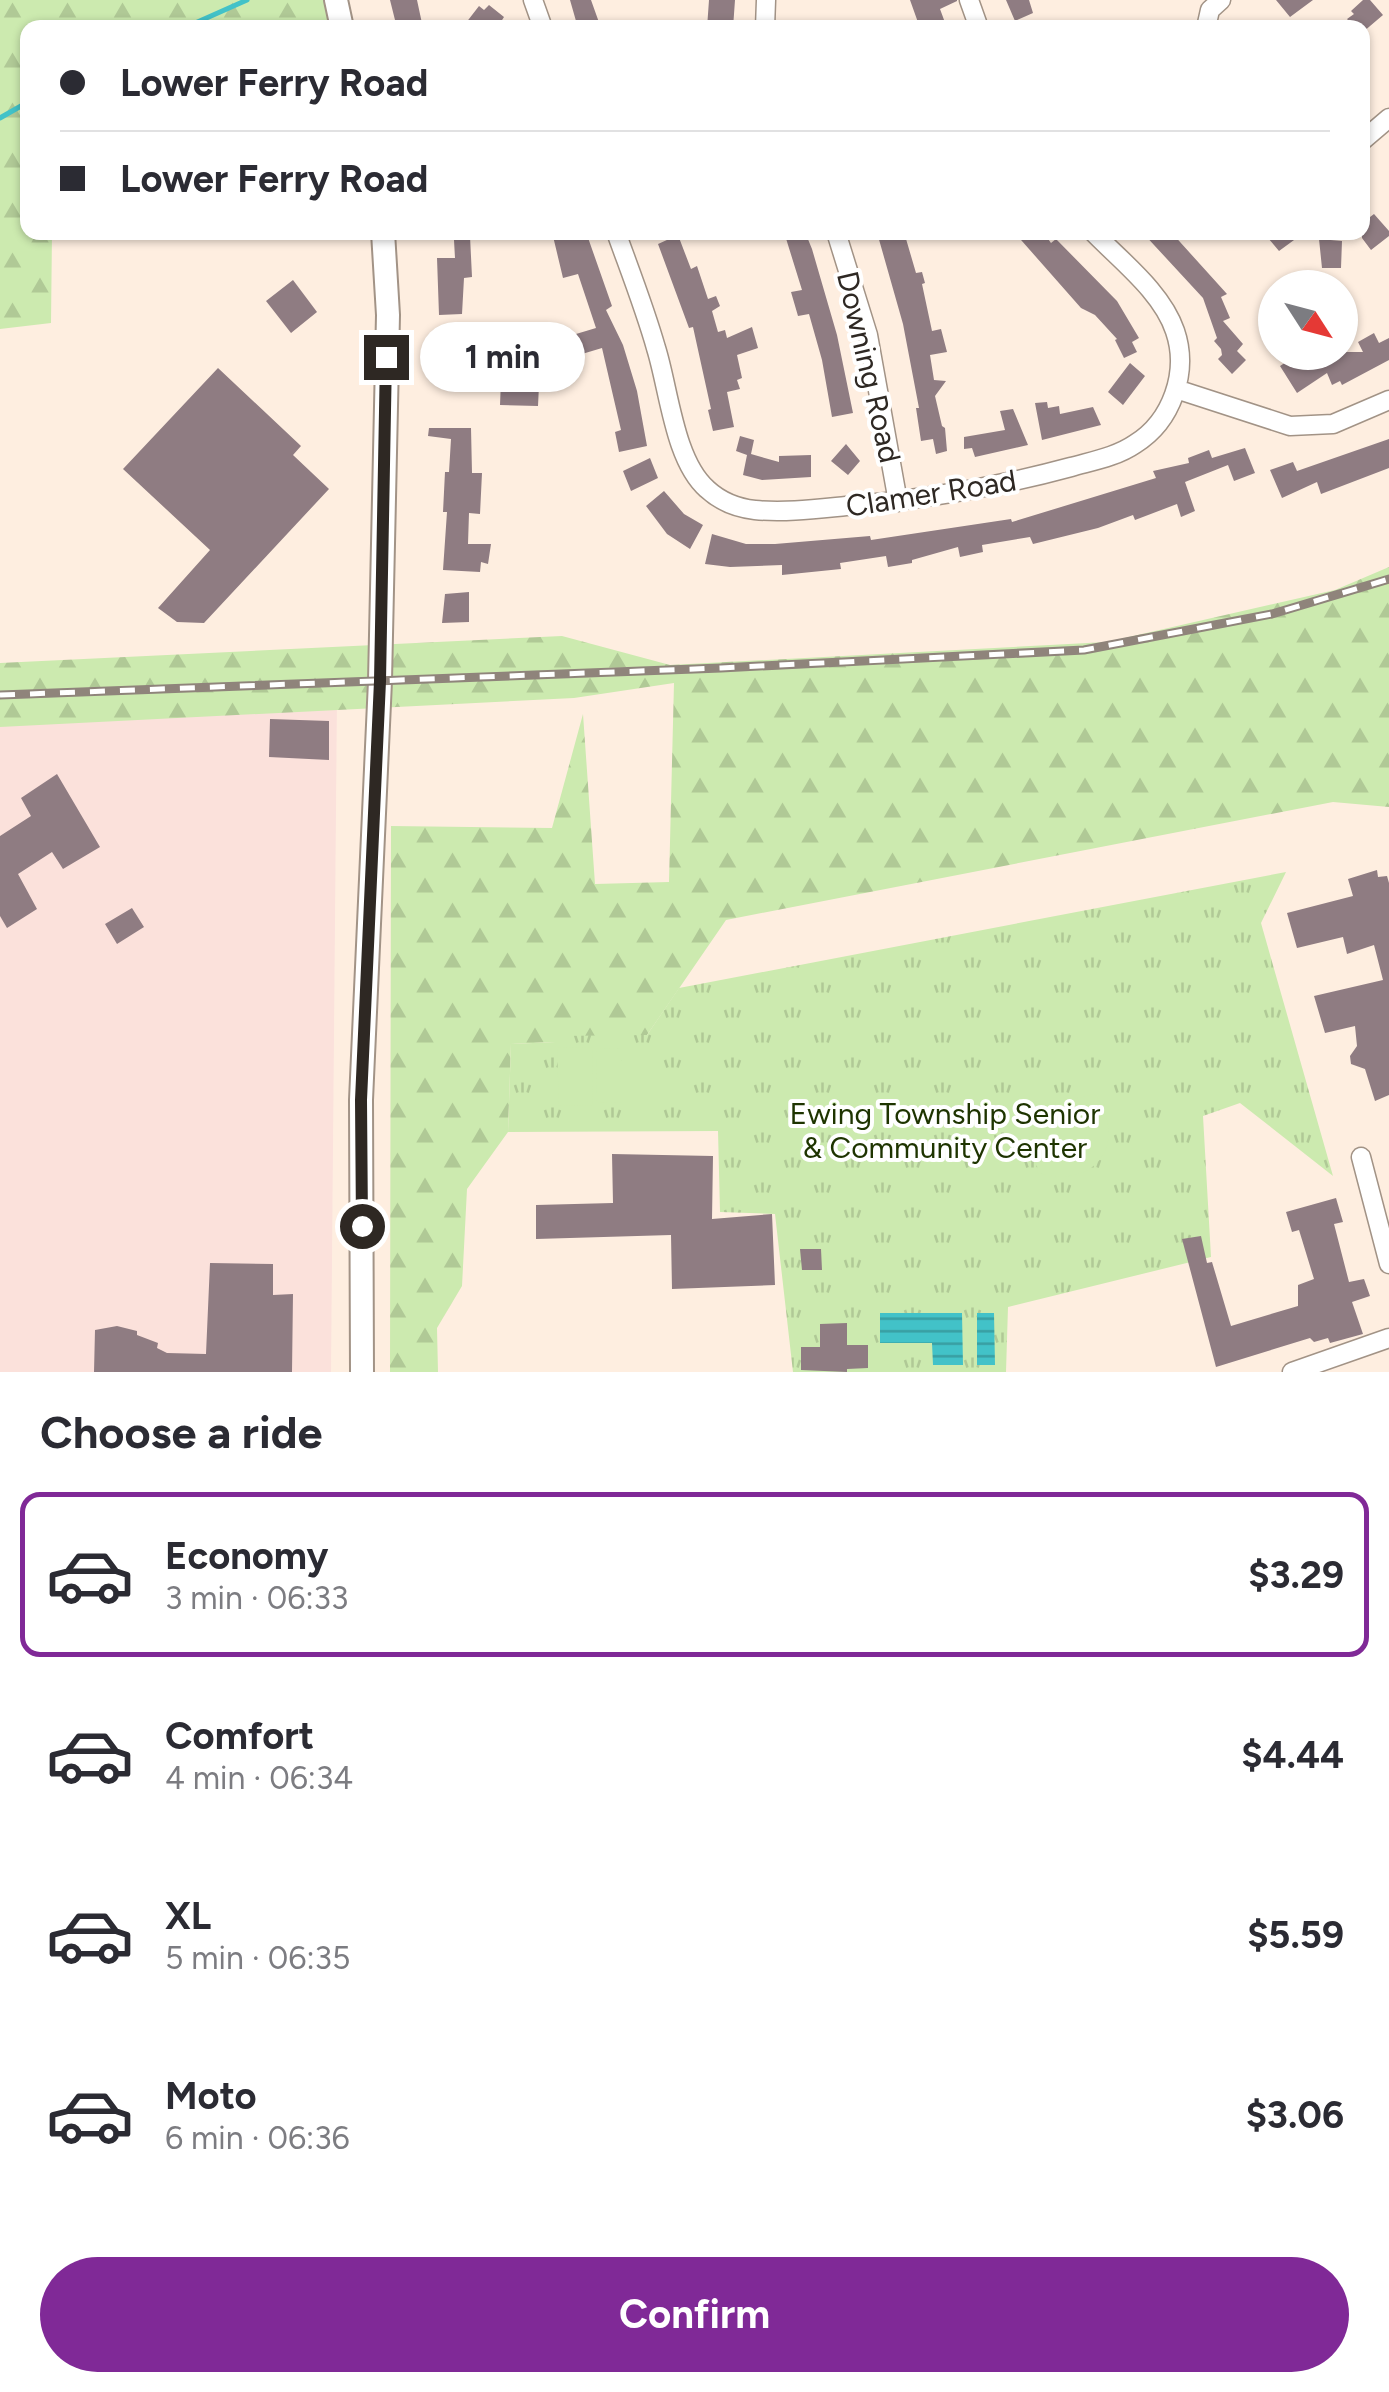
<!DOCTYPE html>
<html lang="en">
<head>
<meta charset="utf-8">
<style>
  :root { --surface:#fff; --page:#f7f7f7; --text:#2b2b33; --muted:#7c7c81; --line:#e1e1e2; --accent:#802997 }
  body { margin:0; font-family:Figtree,sans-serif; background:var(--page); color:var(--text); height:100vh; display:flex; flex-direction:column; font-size:38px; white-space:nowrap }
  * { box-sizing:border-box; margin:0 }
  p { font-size:32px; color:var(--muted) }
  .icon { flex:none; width:55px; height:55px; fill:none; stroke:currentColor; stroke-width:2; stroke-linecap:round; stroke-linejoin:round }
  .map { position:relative; height:1372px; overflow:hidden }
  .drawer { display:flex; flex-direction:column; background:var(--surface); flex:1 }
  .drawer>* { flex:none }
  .guide { position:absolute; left:20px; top:20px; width:1350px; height:220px; border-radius:20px; box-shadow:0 2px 8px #0004; display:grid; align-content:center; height:220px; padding:0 40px; background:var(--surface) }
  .needle { width:65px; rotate:126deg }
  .controls { position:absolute; left:1258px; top:270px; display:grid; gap:20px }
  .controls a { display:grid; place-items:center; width:100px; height:100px; border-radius:50%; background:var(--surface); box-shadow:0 2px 8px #0004; font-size:50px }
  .end { position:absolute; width:45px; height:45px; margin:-22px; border:12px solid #2e2823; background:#fff; box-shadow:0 0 0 5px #fff }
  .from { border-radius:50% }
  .bubble { position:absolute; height:70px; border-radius:35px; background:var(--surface); box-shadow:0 2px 8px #0004; font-size:32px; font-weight:700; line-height:70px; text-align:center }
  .guide b { display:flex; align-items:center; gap:35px; height:95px; font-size:38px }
  .guide b+b { border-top:2px solid var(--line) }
  .guide i { width:25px; height:25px; background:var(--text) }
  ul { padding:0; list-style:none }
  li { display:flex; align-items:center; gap:30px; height:165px; margin:0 20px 15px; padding:0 20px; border:5px solid transparent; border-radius:20px }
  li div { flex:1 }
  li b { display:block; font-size:38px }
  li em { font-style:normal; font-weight:700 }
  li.on { border-color:var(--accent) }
  li>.icon { width:90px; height:90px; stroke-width:1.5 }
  h2 { padding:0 40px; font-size:45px; line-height:120px }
  .cta { display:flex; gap:20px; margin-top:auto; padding:20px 40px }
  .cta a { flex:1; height:115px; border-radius:60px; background:var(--accent); color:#fff; font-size:40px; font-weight:700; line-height:115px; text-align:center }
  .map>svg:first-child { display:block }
  .commercial { fill:#fbe1db }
  .forest { fill:url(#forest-firs) }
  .park { fill:url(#park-tufts) }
  .pitch { fill:#cceaaf }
  .water { fill:url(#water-rules) }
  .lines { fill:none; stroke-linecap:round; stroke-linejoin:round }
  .stream { stroke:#42c2c8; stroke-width:5 }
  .building { fill:#8f7c82 }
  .minor-casing { stroke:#a29386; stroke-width:21 }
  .tertiary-casing { stroke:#a29386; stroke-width:26 }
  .minor { stroke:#fff; stroke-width:18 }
  .tertiary { stroke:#fff; stroke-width:22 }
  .rail-casing { stroke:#8f847b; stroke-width:9 }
  .rail { stroke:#fff; stroke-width:5; stroke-dasharray:15; stroke-linecap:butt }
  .route { stroke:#2e2823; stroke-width:12 }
  .labels { text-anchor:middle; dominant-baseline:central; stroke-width:8; stroke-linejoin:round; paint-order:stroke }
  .street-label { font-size:30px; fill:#2e2823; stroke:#fff }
  .park-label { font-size:30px; fill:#1e3400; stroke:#fff }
</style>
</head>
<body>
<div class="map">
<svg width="1389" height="1372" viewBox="0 0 1389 1372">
  <defs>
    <pattern id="forest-firs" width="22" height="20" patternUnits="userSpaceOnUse" patternTransform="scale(2.5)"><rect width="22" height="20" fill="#cceaaf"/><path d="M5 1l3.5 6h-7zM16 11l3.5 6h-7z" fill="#b0c996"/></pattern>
    <pattern id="park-tufts" width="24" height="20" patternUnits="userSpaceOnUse" patternTransform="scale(2.5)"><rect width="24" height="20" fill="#cceaaf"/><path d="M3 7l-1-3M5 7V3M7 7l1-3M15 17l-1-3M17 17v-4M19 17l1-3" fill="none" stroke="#b0c996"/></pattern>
    <pattern id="water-rules" width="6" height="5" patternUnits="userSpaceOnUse" patternTransform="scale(2.5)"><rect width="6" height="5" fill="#42c2c8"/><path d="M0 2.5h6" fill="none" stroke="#389ea2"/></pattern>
  </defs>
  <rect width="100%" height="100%" fill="#feeee0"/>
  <!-- commercial -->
  <path class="commercial" d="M337,696L331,1372H0V710Z"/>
  <!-- forest -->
  <path class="forest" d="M0,0H337L343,27L28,28V232L52,233L51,323L0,329Z
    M1389,567V807L1333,802L726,920L645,1038L511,1044L508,1132L467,1189L462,1286L437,1328L438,1372H390L391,826L552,828L583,714L595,884L669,882L674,683L574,698L0,727V663L562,636L670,665L1107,642L1335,590Z"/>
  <!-- park -->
  <path class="park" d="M1286,872L1261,923L1333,1176L1240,1103L1203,1116L1211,1257L1008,1307L1006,1372H793L775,1214L720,1212L718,1131L508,1132L511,1044L555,1042L556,1036L647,1035L679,988Z"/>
  <!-- pitch -->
  <path class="pitch" d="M592,1047L593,1105L559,1106L557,1048Z
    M621,1048V1102L597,1103L596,1049Z
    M628,1049H653V1103H628Z
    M1095,1094C1129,1143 1096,1190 1038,1173L1029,1109Z"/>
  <!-- water -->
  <path class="water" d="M880,1313H962L963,1365H933L932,1343H880Z
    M977,1313H994L995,1365H977Z"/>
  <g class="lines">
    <!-- stream -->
    <path class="stream" d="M184,28L247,0
      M0,118L28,102"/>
  </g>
  <!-- building -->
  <path class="building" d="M390,0H417L423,28H397Z
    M570,0H591L601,28H578Z
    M709,0H735L733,28H707Z
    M910,0H957V1L940,9L947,28H920Z
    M1006,0H1029L1033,13L1015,21Z
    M1276,0H1313L1290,17Z
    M1363,0H1370L1383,15L1363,32L1362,28H1355L1347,19L1354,14L1351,11Z
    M489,5L504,17L497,28H462L479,6L484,10Z
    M1374,214L1389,231V236L1371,250L1362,238V223Z
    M552,232H586L612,306L606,310L623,345L637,391L647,446L619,452L615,432L621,430L602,348L582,354L576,334L596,328L578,274L563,278Z
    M784,232H805L812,249L837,335L853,413L832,417L822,360L809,314L798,316L791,292L802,290Z
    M887,232H904L916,273L922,272L925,283L922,284L932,331L941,329L947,352L930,355L934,380L946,381L935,396L942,426L945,428L947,451L936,454L933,439L921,441L916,408H919L903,324L878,236Z
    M1014,232H1043L1051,243L1056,239L1117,301L1139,338L1132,342L1137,352L1124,358L1115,340L1117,339L1095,315L1081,308Z
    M1142,232H1171L1227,294L1221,297L1230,318L1223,321L1243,344L1237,351L1246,360L1232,374L1218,359L1222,355L1221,349L1214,341L1217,338L1203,298Z
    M1263,232H1305L1279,251Z
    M678,235L691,269L697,266L708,299L716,296L720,306L712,311L718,332L725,330L727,338L752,327L758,348L737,355L742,378L737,380L740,389L727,392L734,427L713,431L708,410L711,409L693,327L689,328L658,244Z
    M470,236L472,277L464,278L462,314L439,315L437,258H455L454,240Z
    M1319,239L1342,241L1341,268H1322Z
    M293,280L317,312L291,333L266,301Z
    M513,325L545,327V351L512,350Z
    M1374,333L1379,343L1389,338V360L1342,385L1340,381L1332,385L1327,373L1297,393L1280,366L1300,353L1311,369L1331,357L1329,352H1363L1358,342Z
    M436,338L479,341L478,362H436Z
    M1130,363L1145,376L1123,405L1108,392Z
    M218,368L301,446L293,455L329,489L204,623L177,622L158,608L210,550L123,469Z
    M501,380L539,385L538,406L500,405Z
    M1047,402L1048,408L1059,406L1060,414L1093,407L1101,425L1042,440L1035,403Z
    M1013,409L1028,445L975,457L972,448L964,449V437L1005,430L1000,411Z
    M429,428H471L472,473H482L480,514L469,513L468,544H491L488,564L481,562L480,572L443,570L447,512H443L445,472H449L451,439L428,436Z
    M740,436L754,440L751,454L779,462V456L811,455V477L762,480L743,475L747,455L736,451Z
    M1389,439V468L1321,494L1317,482L1282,498L1270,470L1293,462L1297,471Z
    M846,444L860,461L848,475L831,461Z
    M1245,448L1255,473L1234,481L1228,465L1185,482L1195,511L1181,517L1177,504L1135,520L1133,515L1098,528L1033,544L1030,537L982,545L983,552L960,557L958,547L912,560V563L888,567L886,556L840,563L841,569L782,575V565L730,567L705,564L712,534L746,544H775L870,536L871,540L1011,519L1012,522L1156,478L1153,471L1189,463L1188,458L1209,450L1212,458Z
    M650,458L658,478L631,491L623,471Z
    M664,491L684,514L703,525L690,549L667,534L646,506Z
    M469,592V622L442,623L445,594Z
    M270,719L329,721V760L269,757Z
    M57,774L100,847L63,869L52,852L18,874L37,909L7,928L0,916V836L31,816L21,798Z
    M1377,870L1378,877L1387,876L1389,883V1095L1375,1101L1365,1069L1351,1064L1350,1056L1357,1046L1355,1026L1325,1033L1314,996L1383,980L1374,945L1347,954L1343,937L1297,948L1287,913L1353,896L1348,879Z
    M132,908L144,927L117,944L105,924Z
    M612,1154L713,1156L712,1219L772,1214L775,1285L672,1289L671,1235L536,1239V1205L613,1203Z
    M1336,1198L1343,1222L1334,1224L1349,1282L1364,1279L1370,1296L1352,1302L1363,1334L1330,1343L1328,1338L1314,1342L1310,1338L1216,1367L1182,1239L1201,1236L1207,1263L1212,1262L1231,1326L1298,1306V1285L1314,1279L1299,1230L1292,1232L1286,1212Z
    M800,1249H821L822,1270H802Z
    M210,1263L273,1264V1295L293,1294L292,1372H94L95,1330L117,1326L137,1331V1335L158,1343L157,1348L167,1353L206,1354Z
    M847,1323V1345H868V1368L847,1369V1372L801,1370V1347H820V1324Z"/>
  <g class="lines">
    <defs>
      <path id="minor" d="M533,0L543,28
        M969,0L979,28
        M765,28L766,0
        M1206,28L1210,10L1221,0
        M1362,141L1389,118
        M616,232C630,271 645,309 656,348C669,389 674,460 707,489C720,501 737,508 755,510C784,513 816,509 846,506C922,500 997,487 1071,467C1092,461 1116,457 1135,444C1172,421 1189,372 1175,331C1162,292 1121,261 1093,232
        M836,232L868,335L898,502
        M1176,389L1290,426L1333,424L1389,400
        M1361,1157L1389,1264
        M1292,1372L1389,1338"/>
      <path id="tertiary" d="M336,0L342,28
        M362,1372L361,1100L380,681L388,315L383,232"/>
    </defs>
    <!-- minor casing -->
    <use href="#minor" class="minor-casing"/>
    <!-- tertiary casing -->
    <use href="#tertiary" class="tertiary-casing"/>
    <!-- minor -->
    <use href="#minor" class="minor"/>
    <!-- tertiary -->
    <use href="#tertiary" class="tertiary"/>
    <defs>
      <path id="rail" d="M0,695L721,668L1084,650L1272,614L1389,579"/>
    </defs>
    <!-- rail casing -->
    <use href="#rail" class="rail-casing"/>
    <!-- rail -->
    <use href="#rail" class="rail"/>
  </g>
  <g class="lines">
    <!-- route -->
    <path class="route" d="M362,1226L361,1100L380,681L386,357"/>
  </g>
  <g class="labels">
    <!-- street labels -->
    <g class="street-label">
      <text transform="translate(869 367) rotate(77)">Downing Road</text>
      <text transform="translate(931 493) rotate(-9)">Clamer Road</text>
    </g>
    <!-- park labels -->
    <g class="park-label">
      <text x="945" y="1113">Ewing Township Senior<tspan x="945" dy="34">&amp; Community Center</tspan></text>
    </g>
  </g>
</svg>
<div class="controls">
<a><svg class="needle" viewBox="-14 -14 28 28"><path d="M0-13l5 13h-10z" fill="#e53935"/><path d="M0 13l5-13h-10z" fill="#7c7c81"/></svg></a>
</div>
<i class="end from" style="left:362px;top:1226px"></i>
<i class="end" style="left:386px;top:357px"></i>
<div class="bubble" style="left:420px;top:322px;width:165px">1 min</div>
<div class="guide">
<b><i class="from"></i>Lower Ferry Road</b>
<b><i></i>Lower Ferry Road</b>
</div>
</div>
<section class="drawer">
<h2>Choose a ride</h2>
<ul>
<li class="on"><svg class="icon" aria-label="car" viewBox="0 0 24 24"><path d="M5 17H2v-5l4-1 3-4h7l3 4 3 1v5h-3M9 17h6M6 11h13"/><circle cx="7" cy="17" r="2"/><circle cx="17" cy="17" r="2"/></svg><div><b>Economy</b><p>3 min · 06:33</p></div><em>$3.29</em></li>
<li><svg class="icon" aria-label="car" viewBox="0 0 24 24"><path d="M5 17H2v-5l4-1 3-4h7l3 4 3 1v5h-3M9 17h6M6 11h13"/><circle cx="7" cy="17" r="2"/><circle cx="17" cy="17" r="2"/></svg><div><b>Comfort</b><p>4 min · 06:34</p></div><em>$4.44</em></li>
<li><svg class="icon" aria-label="car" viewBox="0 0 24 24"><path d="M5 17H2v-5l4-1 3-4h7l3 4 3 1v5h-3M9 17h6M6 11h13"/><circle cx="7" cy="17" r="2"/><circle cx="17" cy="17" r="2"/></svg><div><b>XL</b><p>5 min · 06:35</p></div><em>$5.59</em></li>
<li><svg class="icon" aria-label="car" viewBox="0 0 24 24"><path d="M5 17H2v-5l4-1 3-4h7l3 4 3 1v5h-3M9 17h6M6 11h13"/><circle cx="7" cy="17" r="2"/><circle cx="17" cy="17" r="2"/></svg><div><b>Moto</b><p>6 min · 06:36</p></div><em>$3.06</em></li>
</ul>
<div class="cta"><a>Confirm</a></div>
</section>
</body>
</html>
